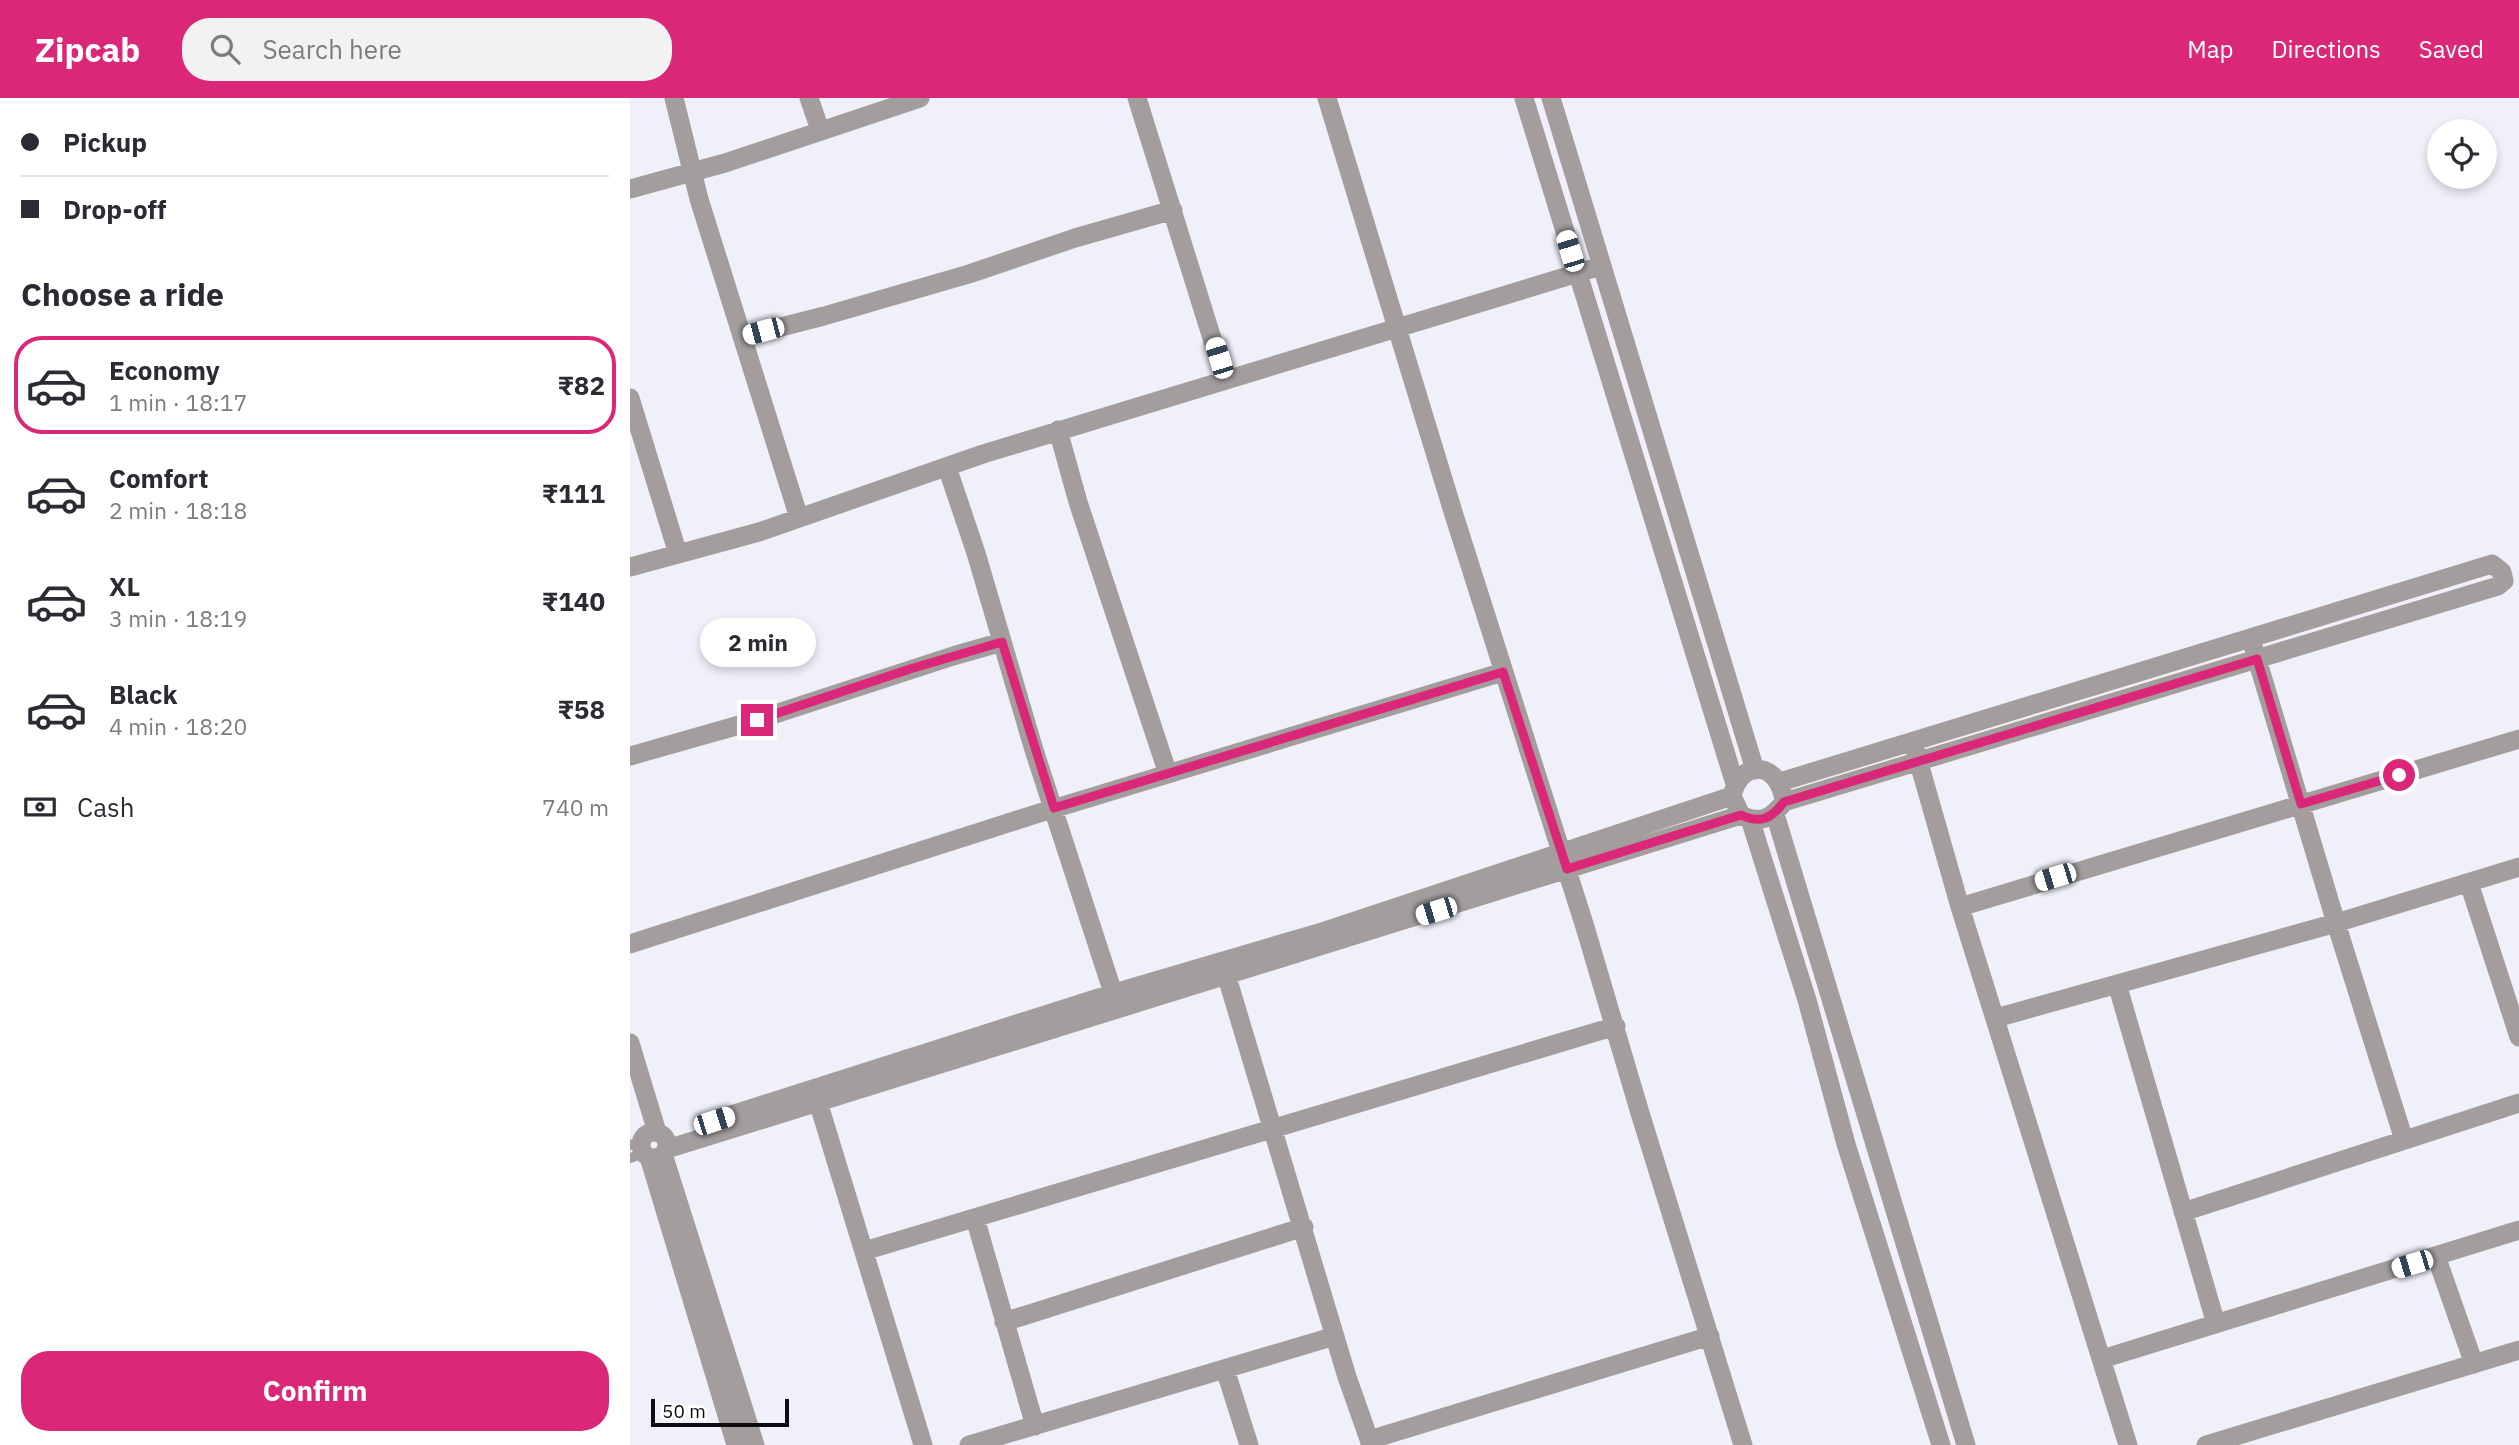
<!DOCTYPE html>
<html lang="en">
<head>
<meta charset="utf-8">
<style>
  :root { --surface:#fff; --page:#f2f2f3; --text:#2b2b33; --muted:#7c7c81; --line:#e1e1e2; --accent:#db2777 }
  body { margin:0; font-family:"IBM Plex Sans",sans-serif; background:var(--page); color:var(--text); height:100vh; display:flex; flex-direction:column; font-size:26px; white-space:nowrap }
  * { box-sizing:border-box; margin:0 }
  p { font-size:23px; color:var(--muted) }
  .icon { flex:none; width:38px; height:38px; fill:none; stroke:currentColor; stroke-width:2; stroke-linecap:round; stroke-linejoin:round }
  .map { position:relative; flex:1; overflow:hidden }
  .details { display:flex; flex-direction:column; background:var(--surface); width:630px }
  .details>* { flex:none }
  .top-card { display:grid; align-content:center; height:154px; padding:0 21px; background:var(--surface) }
  .buttons { position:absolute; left:1797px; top:21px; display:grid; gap:14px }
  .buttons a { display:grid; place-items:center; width:70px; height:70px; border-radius:50%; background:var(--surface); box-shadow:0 4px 10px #0003; font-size:35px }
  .scale { position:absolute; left:21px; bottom:18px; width:138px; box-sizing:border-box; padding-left:7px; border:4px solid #0d0d11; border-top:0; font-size:19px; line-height:24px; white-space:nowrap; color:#0d0d11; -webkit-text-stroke:5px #fff; paint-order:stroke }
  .end { position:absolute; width:32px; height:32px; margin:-16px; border:9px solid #db2777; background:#fff; box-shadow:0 0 0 4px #fff }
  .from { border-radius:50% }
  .bubble { position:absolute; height:49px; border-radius:24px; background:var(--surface); box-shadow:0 4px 10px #0003; font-size:23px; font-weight:700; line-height:49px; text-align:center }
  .car { position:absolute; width:21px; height:42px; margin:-21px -10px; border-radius:9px; box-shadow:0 0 5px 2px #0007; background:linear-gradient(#fff 24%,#345 0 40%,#fff 0 76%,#345 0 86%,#fff 0) }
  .top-card b { display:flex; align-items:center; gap:24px; height:66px; font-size:26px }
  .top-card b+b { border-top:2px solid var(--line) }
  .top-card i { width:18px; height:18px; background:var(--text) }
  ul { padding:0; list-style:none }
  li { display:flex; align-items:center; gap:21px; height:98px; margin:0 14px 10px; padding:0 7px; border:4px solid transparent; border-radius:28px }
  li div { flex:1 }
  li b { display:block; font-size:26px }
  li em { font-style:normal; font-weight:700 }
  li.on { border-color:var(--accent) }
  li>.icon { width:63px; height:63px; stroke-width:1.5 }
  h2 { padding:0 21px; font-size:32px; line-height:84px }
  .pay { display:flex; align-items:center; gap:18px; height:77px; padding:0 21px; font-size:26px }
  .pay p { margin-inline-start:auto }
  .cta { display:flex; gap:14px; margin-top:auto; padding:14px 21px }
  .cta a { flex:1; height:80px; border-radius:28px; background:var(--accent); color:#fff; font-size:28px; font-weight:700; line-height:80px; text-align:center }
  header { display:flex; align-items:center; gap:42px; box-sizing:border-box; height:98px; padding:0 35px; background:var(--accent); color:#fff }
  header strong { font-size:33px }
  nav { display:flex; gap:38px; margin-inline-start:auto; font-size:24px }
  .search { width:490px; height:63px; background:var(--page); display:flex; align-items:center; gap:18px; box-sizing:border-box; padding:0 24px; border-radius:28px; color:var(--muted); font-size:26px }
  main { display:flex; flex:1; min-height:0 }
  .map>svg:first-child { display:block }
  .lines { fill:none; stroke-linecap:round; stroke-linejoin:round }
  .service { stroke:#a39e9d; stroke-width:10 }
  .minor { stroke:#a39e9d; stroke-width:19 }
  .route { stroke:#db2777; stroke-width:9 }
</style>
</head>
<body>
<header>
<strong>Zipcab</strong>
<div class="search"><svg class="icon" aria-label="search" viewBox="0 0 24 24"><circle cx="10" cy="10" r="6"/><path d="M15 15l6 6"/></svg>Search here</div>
<nav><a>Map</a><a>Directions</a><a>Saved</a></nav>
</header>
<main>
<section class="details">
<div class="top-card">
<b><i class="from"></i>Pickup</b>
<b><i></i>Drop-off</b>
</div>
<h2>Choose a ride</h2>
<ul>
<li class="on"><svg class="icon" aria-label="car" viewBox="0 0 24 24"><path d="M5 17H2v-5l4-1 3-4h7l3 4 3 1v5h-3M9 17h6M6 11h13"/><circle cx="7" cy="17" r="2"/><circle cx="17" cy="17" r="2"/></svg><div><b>Economy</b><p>1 min · 18:17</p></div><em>₹82</em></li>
<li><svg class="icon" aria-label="car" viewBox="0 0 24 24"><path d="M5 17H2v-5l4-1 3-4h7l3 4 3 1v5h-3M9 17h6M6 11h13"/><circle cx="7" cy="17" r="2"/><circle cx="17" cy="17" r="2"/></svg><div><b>Comfort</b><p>2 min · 18:18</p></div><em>₹111</em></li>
<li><svg class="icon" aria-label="car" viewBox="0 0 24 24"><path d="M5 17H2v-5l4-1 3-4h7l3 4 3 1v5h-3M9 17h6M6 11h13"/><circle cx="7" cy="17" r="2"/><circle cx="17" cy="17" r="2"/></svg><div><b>XL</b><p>3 min · 18:19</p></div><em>₹140</em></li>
<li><svg class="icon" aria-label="car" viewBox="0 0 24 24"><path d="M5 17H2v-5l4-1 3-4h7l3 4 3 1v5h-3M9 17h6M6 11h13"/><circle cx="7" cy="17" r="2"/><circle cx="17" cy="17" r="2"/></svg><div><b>Black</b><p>4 min · 18:20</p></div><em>₹58</em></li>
</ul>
<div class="pay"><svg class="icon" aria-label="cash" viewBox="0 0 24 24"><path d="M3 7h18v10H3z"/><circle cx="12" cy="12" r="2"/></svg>Cash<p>740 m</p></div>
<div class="cta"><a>Confirm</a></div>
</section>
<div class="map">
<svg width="1889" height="1347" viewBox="0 0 1889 1347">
  <rect width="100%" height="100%" fill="#f0f0fa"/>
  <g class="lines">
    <!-- service -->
    <path class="service" d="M0,1047L11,1044
      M0,1060L14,1055"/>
    <!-- minor -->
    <path class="minor" d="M44,0L69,101L169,420
      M179,0L190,32
      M507,0L595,282
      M697,0L824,417L955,829L1010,1015L1113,1347
      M894,0L1105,686
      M921,0L1125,672
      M0,91L95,65L290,0
      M112,239L194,218L339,176L445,140L543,112
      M0,300L48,456
      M428,332L448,404L538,676
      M317,369L346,455L404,652L487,907
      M0,469L129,434L353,356L971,168
      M1624,551L1706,825L1774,1042
      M1285,651L1330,809L1498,1347
      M0,658L127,622L323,558L372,544
      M1150,684L1862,466L1872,474L1874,483L1868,488L1154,704C1141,721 1130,726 1111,717L1102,698C1111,659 1150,664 1154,704
      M1145,716L1336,1347
      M1120,721L1177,902L1216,1046L1311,1347
      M1839,785L1889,939
      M1330,809L1889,641
      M0,846L403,717L873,574
      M593,866L717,1279L741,1347
      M1487,886L1586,1226
      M1366,920L1706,825L1889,769
      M0,945L27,1034
      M185,994L293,1347
      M76,1025L484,895L695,833L1102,698
      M11 1047a13 13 0 1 1 26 0a13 13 0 1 1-26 0Z
      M37,1051L1111,717
      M33,1056L125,1347
      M19,1059L106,1347
      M1553,1114L1889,1005
      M345,1120L405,1328
      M234,1153L986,928
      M1806,1158L1844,1266
      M374,1224L674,1129
      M1472,1261L1889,1132
      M595,1271L619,1347
      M739,1342L1080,1238
      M339,1347L705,1238
      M1576,1347L1889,1252"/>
  </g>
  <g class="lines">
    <!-- route -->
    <path class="route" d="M127,622L280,571L372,544L424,710L873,574L937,771L1111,717C1130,726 1141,721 1154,704L1627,561L1671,706L1769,677"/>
  </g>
</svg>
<div class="buttons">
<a><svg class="icon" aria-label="locate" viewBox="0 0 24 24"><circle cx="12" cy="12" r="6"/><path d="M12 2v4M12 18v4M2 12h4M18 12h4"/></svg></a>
</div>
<div class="scale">50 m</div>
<i class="end from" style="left:1769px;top:677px"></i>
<i class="end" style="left:127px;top:622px"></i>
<div class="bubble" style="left:70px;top:520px;width:116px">2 min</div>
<i class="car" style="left:940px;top:153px;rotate:343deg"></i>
<i class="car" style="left:133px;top:233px;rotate:255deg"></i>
<i class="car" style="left:589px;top:260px;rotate:343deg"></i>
<i class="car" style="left:1425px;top:779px;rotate:253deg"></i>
<i class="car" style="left:806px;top:813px;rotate:253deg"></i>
<i class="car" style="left:84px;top:1023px;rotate:72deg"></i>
<i class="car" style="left:1782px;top:1166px;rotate:253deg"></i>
</div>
</main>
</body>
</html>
